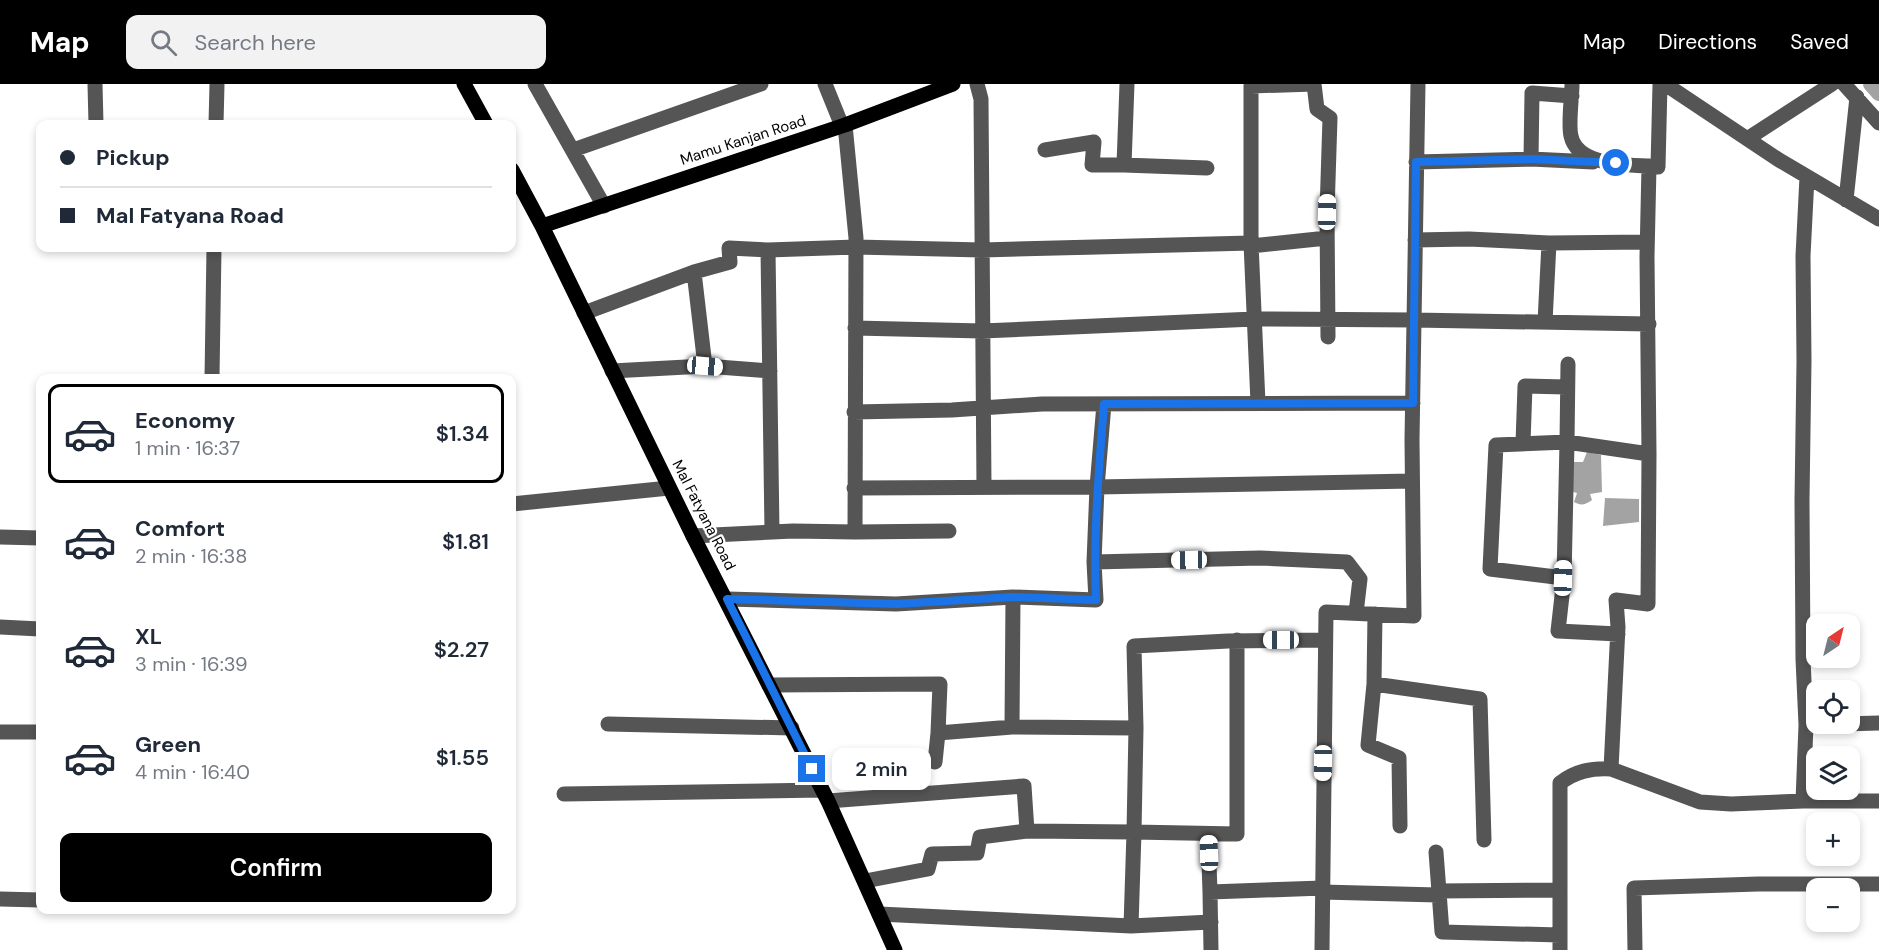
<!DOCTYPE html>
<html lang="en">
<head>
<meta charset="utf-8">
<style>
  :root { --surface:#fff; --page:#f2f2f3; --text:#1f2937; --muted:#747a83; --line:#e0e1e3; --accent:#000 }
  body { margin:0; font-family:"DM Sans",sans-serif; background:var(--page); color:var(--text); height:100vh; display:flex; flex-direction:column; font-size:22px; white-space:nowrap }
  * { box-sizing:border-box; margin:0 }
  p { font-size:20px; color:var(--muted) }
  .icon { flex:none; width:33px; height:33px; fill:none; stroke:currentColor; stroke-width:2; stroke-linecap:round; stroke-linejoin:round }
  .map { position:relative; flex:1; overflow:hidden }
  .drawer { position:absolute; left:36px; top:290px; width:480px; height:540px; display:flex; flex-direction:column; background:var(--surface); border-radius:12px; box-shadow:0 3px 9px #0003 }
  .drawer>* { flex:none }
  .top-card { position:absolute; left:36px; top:36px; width:480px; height:132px; border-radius:12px; box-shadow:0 3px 9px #0003; display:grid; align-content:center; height:132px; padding:0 24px; background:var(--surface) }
  .needle { width:39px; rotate:35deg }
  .buttons { position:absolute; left:1806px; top:530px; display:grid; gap:12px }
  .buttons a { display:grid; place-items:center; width:54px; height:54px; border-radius:12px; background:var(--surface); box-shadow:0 3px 9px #0003; font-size:30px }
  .end { position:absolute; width:27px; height:27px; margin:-14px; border:8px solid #1a73e8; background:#fff; box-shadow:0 0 0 3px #fff }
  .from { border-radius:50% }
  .bubble { position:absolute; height:42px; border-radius:12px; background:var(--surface); box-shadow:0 3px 9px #0003; font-size:20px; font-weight:600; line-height:42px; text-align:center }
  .car { position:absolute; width:18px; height:36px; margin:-18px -9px; border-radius:8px; box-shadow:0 0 4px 2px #0007; background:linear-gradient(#fff 24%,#345 0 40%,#fff 0 76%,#345 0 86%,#fff 0) }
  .top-card b { display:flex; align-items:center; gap:21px; height:57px; font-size:22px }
  .top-card b+b { border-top:2px solid var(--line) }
  .top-card i { width:15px; height:15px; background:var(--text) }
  ul { padding:10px 0 0; list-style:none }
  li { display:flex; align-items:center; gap:18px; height:99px; margin:0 12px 9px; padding:0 12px; border:3px solid transparent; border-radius:12px }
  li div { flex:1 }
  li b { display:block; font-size:22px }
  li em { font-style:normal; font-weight:600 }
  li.active { border-color:var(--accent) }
  li>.icon { width:54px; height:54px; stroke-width:1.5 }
  .button { display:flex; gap:12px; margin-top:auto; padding:12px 24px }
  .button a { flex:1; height:69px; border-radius:12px; background:var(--accent); color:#fff; font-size:24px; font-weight:600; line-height:69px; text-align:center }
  header { display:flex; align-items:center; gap:36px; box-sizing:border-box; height:84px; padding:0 30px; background:var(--accent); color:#fff }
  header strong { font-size:28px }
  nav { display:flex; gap:33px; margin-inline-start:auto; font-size:21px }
  .search { width:420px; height:54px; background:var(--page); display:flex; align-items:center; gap:15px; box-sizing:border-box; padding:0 21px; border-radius:12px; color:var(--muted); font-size:22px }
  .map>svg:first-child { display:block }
  .water { fill:#a3a3a3 }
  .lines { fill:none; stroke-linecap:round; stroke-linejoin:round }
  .canal { stroke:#a3a3a3; stroke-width:16 }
  .minor { stroke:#555; stroke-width:15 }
  .major { stroke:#000; stroke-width:15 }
  .route { stroke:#1a73e8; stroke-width:8 }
  .labels { text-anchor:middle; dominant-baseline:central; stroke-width:4.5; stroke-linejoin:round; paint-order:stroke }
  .street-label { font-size:15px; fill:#000; stroke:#fff }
</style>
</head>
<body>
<header>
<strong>Map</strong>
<div class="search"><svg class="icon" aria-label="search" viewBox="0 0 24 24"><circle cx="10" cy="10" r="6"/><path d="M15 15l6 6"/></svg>Search here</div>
<nav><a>Map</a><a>Directions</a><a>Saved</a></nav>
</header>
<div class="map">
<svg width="1879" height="866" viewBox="0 0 1879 866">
  <rect width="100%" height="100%" fill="#fff"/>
  <!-- water -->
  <path class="water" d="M1587,368L1601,371L1602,408L1590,410L1592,416C1585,421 1581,422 1574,418L1577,409L1566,406L1570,382L1574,378H1583Z
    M1605,414L1639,415V438L1603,442Z"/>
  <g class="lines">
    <!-- canal -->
    <path class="canal" d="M1871,0L1879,9"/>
    <!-- minor -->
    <path class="minor" d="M95,0L96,40
      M535,0L604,122
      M825,0L842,42
      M977,0L981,15L984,403
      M1127,0L1124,81L1207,84
      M1314,0L1317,25L1330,34L1327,128L1328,253
      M1572,0C1572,13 1568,40 1571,52C1578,84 1632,80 1658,83L1660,0
      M1665,0L1779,76L1879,135
      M1844,0L1879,39
      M216,40L217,0
      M845,41L856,154L855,448L949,447
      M1747,55L1832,0
      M573,66L761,0
      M1045,66L1094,58L1092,81H1124
      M1531,75L1532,9L1572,12
      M1416,78L1531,75L1593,78
      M1649,82L1647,173L1649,370
      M1807,93L1803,172L1804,277L1802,416L1803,575L1806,641L1879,639
      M1846,116L1857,13
      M1415,156L1469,155L1549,159L1545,238
      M1549,159L1647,158
      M1251,162L1327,154
      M768,166L772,448
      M694,188L730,178L729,164L768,166L856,163L982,166L1251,159
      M584,229L694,188L705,282
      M855,244L982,247L1254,235L1414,236L1649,240
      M1568,280L1567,358L1649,370L1648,520L1616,516L1618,543L1611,685L1700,718L1731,720L1803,717
      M612,287L705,282L770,287
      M212,294L214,164
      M1258,319L1251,159V2L1314,0
      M1104,320L1097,403L1412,397
      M854,328L952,326L1042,320L1413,319
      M1567,358L1564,494L1490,485L1496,361Z
      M1523,359L1525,302L1566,303
      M512,420L669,404
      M693,452L793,447L855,448
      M0,453L40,454
      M1094,478L1260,474L1347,478L1360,495L1356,529
      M1564,494L1558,547L1618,550
      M1013,513L1012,643L1136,644L1134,562L1228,557L1325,556
      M727,515L896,520L1013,513L1096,516L1094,478L1097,403L854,404
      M0,543L40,545
      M1374,600L1375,530
      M769,601L940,600L938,649L1012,643
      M608,640L792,644
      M1806,641L1803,717H1879
      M0,648H40
      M935,678L938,649
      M564,710L822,706
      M828,717L1024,702L1027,747L980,753L977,769L932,770L928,785L865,797
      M1400,742L1399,674L1368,661L1374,600L1480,615L1484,756
      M1027,747L1134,748L1136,644
      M1208,750L1210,808
      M1436,768L1442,848L1560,851
      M1438,807L1560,806
      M1322,808L1438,811
      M0,815L40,816
      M879,830L1131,842L1134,748L1237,750V556
      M1131,842L1211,838
      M1211,866L1210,808L1323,804
      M1322,866L1326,528L1414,532L1412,356L1418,0
      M1560,866V699C1576,687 1591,684 1611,685
      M1635,866L1634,804L1758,800H1879"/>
    <!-- major -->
    <path class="major" d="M464,0L486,40
      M512,86L542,142L693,452L828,717L895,866
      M542,142L845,41L953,0"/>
  </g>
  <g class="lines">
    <!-- route -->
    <path class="route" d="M812,685L727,515L896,520L1013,513L1096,516C1093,450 1099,385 1104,320L1413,319L1416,78L1531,75L1616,79"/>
  </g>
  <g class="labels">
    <!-- street labels -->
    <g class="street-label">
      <text transform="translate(743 56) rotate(-18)">Mamu Kanjan Road</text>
      <text transform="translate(704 431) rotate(63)">Mal Fatyana Road</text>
    </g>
  </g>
</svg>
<div class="buttons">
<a><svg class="needle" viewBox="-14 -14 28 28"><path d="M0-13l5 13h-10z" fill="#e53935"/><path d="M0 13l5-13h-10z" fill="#747a83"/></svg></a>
<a><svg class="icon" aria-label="locate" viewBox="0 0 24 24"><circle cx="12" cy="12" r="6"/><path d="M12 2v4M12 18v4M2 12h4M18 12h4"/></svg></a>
<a><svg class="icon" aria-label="layers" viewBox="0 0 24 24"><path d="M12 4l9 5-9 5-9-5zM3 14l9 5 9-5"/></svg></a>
<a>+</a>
<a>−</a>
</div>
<i class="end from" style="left:1616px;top:79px"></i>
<i class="end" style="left:812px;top:685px"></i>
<div class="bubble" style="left:832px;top:664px;width:99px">2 min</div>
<i class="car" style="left:1327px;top:128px;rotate:1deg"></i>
<i class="car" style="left:705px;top:282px;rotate:95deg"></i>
<i class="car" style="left:1189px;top:476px;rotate:269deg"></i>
<i class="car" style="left:1563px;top:494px;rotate:2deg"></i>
<i class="car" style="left:1281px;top:556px;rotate:270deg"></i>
<i class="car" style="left:1323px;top:679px;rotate:181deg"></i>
<i class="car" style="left:1209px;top:769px;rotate:358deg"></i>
<div class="top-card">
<b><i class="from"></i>Pickup</b>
<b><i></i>Mal Fatyana Road</b>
</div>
<section class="drawer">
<ul>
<li class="active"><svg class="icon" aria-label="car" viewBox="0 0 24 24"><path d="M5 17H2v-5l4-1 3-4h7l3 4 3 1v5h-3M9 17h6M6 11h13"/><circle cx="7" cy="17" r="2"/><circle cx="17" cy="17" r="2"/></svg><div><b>Economy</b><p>1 min · 16:37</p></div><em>$1.34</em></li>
<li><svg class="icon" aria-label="car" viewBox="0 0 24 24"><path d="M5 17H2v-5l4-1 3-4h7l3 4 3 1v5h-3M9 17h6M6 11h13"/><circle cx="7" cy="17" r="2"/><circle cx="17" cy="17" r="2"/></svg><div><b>Comfort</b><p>2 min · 16:38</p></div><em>$1.81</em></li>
<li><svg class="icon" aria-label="car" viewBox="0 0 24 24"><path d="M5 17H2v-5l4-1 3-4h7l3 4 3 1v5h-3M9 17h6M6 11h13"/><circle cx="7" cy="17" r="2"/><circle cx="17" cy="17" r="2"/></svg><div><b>XL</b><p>3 min · 16:39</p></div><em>$2.27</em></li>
<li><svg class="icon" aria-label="car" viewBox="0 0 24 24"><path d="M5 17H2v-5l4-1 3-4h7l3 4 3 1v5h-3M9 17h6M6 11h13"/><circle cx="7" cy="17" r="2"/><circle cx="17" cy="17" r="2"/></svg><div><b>Green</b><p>4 min · 16:40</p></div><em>$1.55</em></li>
</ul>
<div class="button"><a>Confirm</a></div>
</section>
</div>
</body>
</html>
